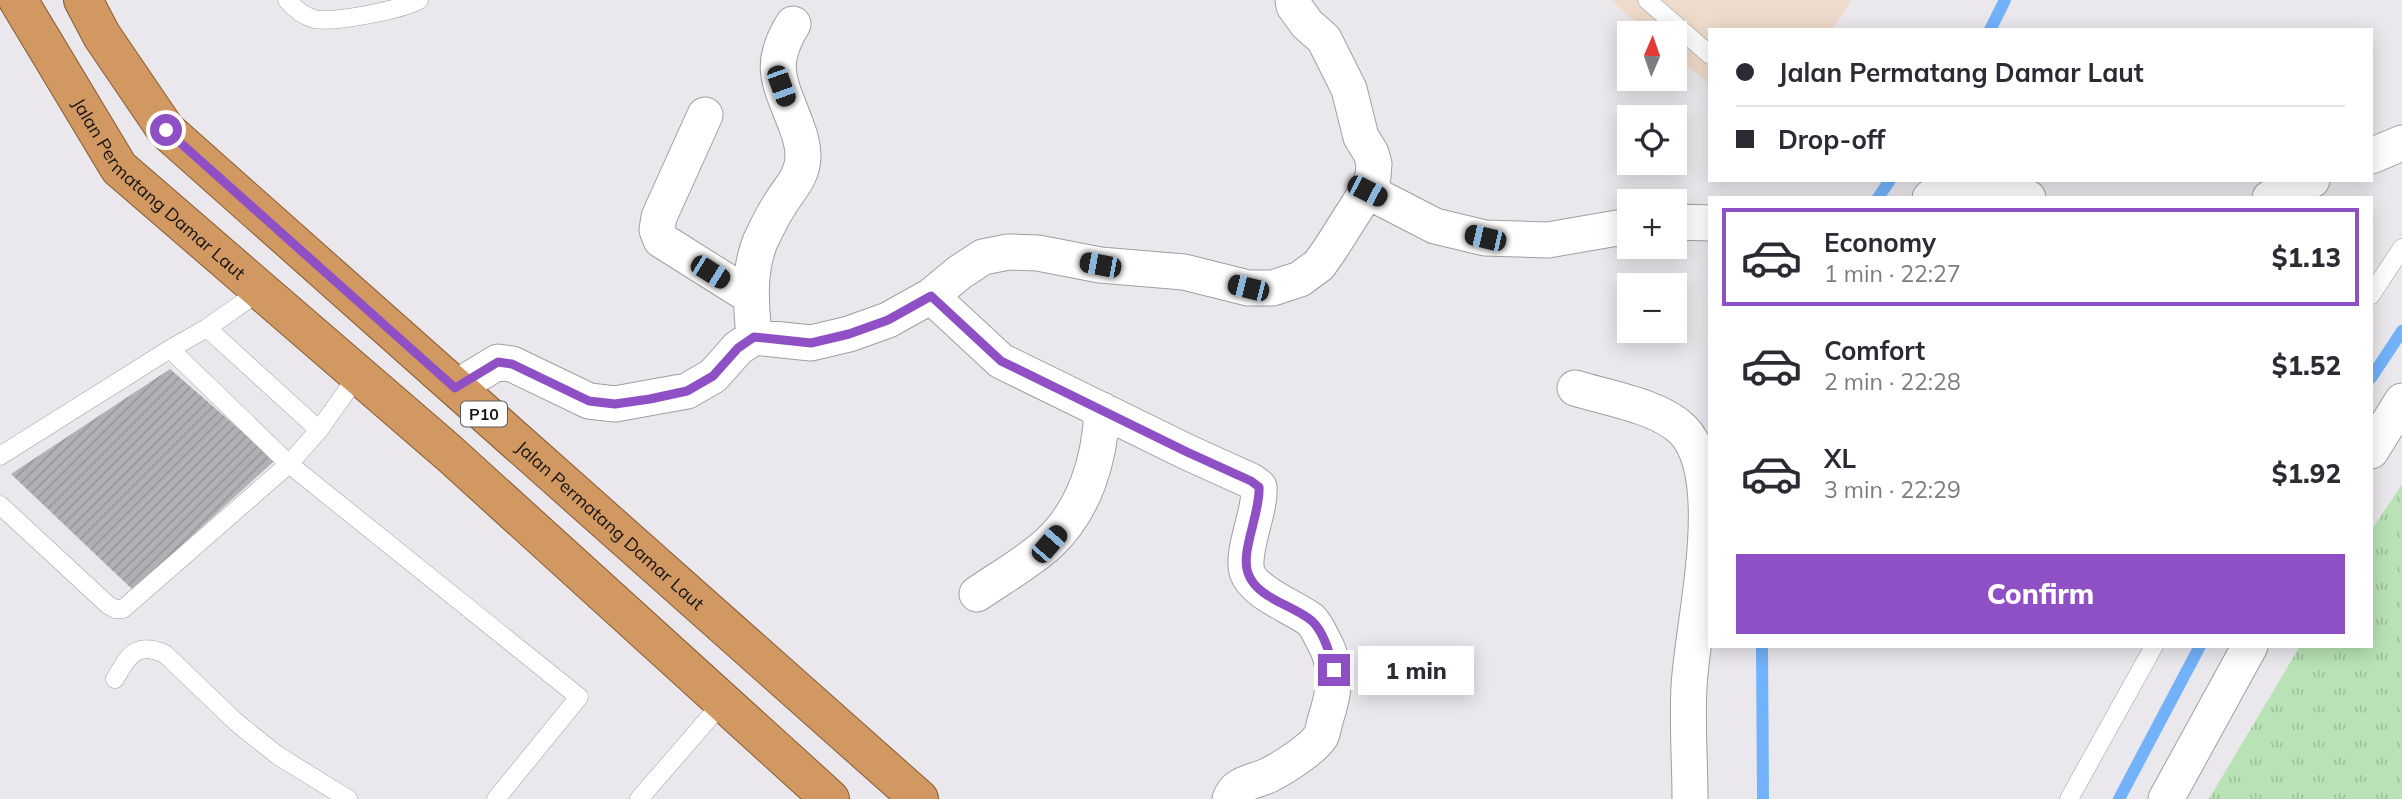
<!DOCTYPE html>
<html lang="en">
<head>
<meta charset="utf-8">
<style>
  :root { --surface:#fff; --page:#f2f2f3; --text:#2b2b33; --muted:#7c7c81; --line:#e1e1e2; --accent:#8f50c6 }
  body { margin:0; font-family:Mulish,sans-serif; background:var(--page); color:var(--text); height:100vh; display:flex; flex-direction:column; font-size:26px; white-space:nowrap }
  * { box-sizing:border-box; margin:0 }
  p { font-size:23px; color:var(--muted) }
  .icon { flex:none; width:38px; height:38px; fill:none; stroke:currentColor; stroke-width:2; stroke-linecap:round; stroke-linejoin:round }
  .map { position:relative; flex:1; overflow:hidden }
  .drawer { position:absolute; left:1708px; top:196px; width:665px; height:452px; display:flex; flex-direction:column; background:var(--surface); border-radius:0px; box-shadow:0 4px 18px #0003 }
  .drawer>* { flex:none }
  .banner { position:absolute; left:1708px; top:28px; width:665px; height:154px; border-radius:0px; box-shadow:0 4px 18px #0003; display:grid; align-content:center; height:154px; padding:0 28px; background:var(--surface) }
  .needle { width:46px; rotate:2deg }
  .fabs { position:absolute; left:1617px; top:21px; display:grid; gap:14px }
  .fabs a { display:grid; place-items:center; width:70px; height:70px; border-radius:0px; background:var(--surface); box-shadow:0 4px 18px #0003; font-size:35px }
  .end { position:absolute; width:32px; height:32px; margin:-16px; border:9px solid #8f50c6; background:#fff; box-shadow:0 0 0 4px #fff }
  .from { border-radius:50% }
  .bubble { position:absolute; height:49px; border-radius:0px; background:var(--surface); box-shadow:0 4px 18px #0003; font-size:23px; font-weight:800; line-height:49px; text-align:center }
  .car { position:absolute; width:21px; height:42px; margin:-21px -10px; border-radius:9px; box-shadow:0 0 5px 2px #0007; background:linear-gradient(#222 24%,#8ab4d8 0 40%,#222 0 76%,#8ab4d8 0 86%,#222 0) }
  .banner b { display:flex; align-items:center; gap:24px; height:66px; font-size:26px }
  .banner b+b { border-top:2px solid var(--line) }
  .banner i { width:18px; height:18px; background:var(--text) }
  ul { padding:12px 0 0; list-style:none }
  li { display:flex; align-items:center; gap:21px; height:98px; margin:0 14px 10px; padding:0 14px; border:4px solid transparent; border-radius:0px }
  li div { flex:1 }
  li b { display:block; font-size:26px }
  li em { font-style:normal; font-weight:800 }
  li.current { border-color:var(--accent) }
  li>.icon { width:63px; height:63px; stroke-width:1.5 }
  .button { display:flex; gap:14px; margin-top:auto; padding:14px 28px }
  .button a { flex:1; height:80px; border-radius:0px; background:var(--accent); color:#fff; font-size:28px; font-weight:800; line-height:80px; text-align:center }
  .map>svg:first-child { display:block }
  .education { fill:#eedbcb }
  .grass { fill:url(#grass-tufts) }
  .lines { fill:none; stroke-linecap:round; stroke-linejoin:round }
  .stream { stroke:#72b2fa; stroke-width:12 }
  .building { fill:url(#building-hatch) }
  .service-casing { stroke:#a19ea3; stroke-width:19 }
  .minor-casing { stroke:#a19ea3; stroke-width:37 }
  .trunk-casing { stroke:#88592d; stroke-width:40 }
  .service { stroke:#fff; stroke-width:18 }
  .minor { stroke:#fff; stroke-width:35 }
  .trunk { stroke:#d29862; stroke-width:38 }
  .route { stroke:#8f50c6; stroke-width:9 }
  .labels { text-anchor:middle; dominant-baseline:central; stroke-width:5; stroke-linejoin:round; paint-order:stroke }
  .shield { fill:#fff; stroke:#5b5a5c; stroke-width:2 }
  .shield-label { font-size:16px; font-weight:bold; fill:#151416 }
  .street-label { font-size:18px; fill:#151416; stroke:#fff }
</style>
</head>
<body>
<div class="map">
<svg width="2402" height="799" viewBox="0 0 2402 799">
  <defs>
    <pattern id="grass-tufts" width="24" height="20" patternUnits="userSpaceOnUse" patternTransform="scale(1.75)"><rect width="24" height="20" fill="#b9e3b6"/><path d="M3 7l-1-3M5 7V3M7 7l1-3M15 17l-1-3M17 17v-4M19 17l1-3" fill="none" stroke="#9ec29c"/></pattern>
    <pattern id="building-hatch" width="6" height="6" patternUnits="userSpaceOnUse" patternTransform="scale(1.75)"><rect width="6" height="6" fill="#b2b0b4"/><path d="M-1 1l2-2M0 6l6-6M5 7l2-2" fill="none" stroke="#98969a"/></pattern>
  </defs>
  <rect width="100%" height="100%" fill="#eae8ec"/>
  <!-- education -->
  <path class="education" d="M1611,0H1852L1831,30H1710V85L1675,55V33H1649Z"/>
  <!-- grass -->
  <path class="grass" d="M2402,484V799H2209L2300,646H2371V531Z"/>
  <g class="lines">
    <!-- stream -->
    <path class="stream" d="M1990,30L2005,0
      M1878,198L1890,180
      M2371,378L2402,331
      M1762,646L1763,799
      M2119,799L2200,646"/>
  </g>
  <!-- building -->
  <path class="building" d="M170,369L275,460L133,590L11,474Z"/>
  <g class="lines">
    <defs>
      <path id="service" d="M287,0C294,8 304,16 314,19C335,23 400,10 419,0
        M1647,0L1710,55
        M260,291L207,328L170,349L289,464L579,697L496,799
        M2371,295L2402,248
        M207,328L319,430
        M0,456L170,349
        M0,505L108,605L115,609H123L289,464L319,430L358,375
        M115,679C128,656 136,641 165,654L236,722L277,755L348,799
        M639,799L723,702
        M2069,799L2154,646"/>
      <path id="minor" d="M705,115L659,217L657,230L661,240L750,296
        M2371,156L2402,143
        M1367,191L1435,226L1485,238L1548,240L1629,226
        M1930,198L1946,185L2007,188L2028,198
        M2270,198L2312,180
        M1675,222L1710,223
        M931,296L1001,361L1187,452L1251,481L1259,487C1261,511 1241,550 1247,572C1254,593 1294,607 1311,620C1316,625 1319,632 1322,638C1339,666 1335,691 1325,721C1324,725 1323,732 1321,736C1313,749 1283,768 1269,775C1255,782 1236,782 1230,799
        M754,337C751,304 748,273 760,242C766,229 773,215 780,204C790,188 803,176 803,156C803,145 800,135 796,125C780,82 767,66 793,24
        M455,388L498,362L512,364L589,401L615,404L687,391L713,376L738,348L754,337L811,343L849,334L888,320L931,296L960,272L983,257L1008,252L1038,253L1100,265L1184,272L1248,288H1273L1300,279L1319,265L1331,248L1367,191L1373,177L1374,164L1371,153L1361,137L1349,89L1324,39L1307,24L1294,6L1293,0
        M1575,388C1607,398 1659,406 1683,430C1730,479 1692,623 1689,687C1687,724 1690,762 1690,799
        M2371,451L2402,401
        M977,594C1000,578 1027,563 1048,544C1085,510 1100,459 1102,410
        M2166,799L2250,646"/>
      <g id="trunk">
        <path id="s1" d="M18,0L119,168L449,453L830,799"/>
        <path id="s2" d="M83,0L102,36L166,130L919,799"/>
      </g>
    </defs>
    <!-- service casing -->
    <use href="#service" class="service-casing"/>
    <!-- minor casing -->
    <use href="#minor" class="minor-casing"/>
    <!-- trunk casing -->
    <use href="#trunk" class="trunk-casing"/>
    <!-- service -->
    <use href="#service" class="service"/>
    <!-- minor -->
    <use href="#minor" class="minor"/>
    <!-- trunk -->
    <use href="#trunk" class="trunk"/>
  </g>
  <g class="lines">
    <!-- route -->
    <path class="route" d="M166,130L455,388L498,362L512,364L589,401L615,404L650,399L687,391L713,376L738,348L754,337L811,343L849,334L888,320L931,296L1001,361L1187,452L1251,481L1259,487C1261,511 1240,552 1248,573C1256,598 1293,605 1312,621C1324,632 1330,654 1334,670"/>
  </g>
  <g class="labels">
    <!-- shield labels -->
    <rect class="shield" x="461" y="401.5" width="46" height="25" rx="5"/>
    <g class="shield-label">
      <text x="484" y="414">P10</text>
    </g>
    <!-- street labels -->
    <g class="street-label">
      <text stroke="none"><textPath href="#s1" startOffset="238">Jalan Permatang Damar Laut</textPath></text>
      <text stroke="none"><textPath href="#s2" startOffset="749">Jalan Permatang Damar Laut</textPath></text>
    </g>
  </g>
</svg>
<div class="fabs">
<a><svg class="needle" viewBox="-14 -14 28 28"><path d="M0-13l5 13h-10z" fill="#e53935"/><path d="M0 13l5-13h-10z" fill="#7c7c81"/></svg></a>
<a><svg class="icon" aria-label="locate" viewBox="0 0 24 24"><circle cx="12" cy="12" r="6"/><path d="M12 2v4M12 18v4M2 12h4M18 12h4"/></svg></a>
<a>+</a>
<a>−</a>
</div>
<i class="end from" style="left:166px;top:130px"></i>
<i class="end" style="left:1334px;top:670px"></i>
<div class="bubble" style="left:1358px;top:646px;width:116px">1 min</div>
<i class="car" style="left:781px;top:86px;rotate:160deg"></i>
<i class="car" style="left:1367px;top:191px;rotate:117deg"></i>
<i class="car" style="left:1485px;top:238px;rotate:283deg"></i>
<i class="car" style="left:1100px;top:265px;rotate:281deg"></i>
<i class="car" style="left:710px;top:272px;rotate:122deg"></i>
<i class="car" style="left:1248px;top:288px;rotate:284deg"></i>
<i class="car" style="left:1049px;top:544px;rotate:41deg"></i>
<div class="banner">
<b><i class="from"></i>Jalan Permatang Damar Laut</b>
<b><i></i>Drop-off</b>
</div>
<section class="drawer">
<ul>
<li class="current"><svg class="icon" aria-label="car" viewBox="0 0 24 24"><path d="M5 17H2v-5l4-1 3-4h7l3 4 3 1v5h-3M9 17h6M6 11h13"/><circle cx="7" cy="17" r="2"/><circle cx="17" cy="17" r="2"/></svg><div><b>Economy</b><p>1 min · 22:27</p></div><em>$1.13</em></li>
<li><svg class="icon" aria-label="car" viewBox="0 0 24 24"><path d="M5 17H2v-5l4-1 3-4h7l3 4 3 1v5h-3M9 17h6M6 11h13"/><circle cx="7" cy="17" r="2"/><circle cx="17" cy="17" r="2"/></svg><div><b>Comfort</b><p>2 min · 22:28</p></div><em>$1.52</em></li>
<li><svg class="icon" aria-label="car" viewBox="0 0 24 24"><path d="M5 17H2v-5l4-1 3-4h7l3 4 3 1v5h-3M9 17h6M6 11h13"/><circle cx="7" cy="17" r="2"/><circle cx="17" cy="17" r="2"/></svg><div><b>XL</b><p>3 min · 22:29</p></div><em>$1.92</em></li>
</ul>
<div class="button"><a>Confirm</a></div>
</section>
</div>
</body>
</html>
